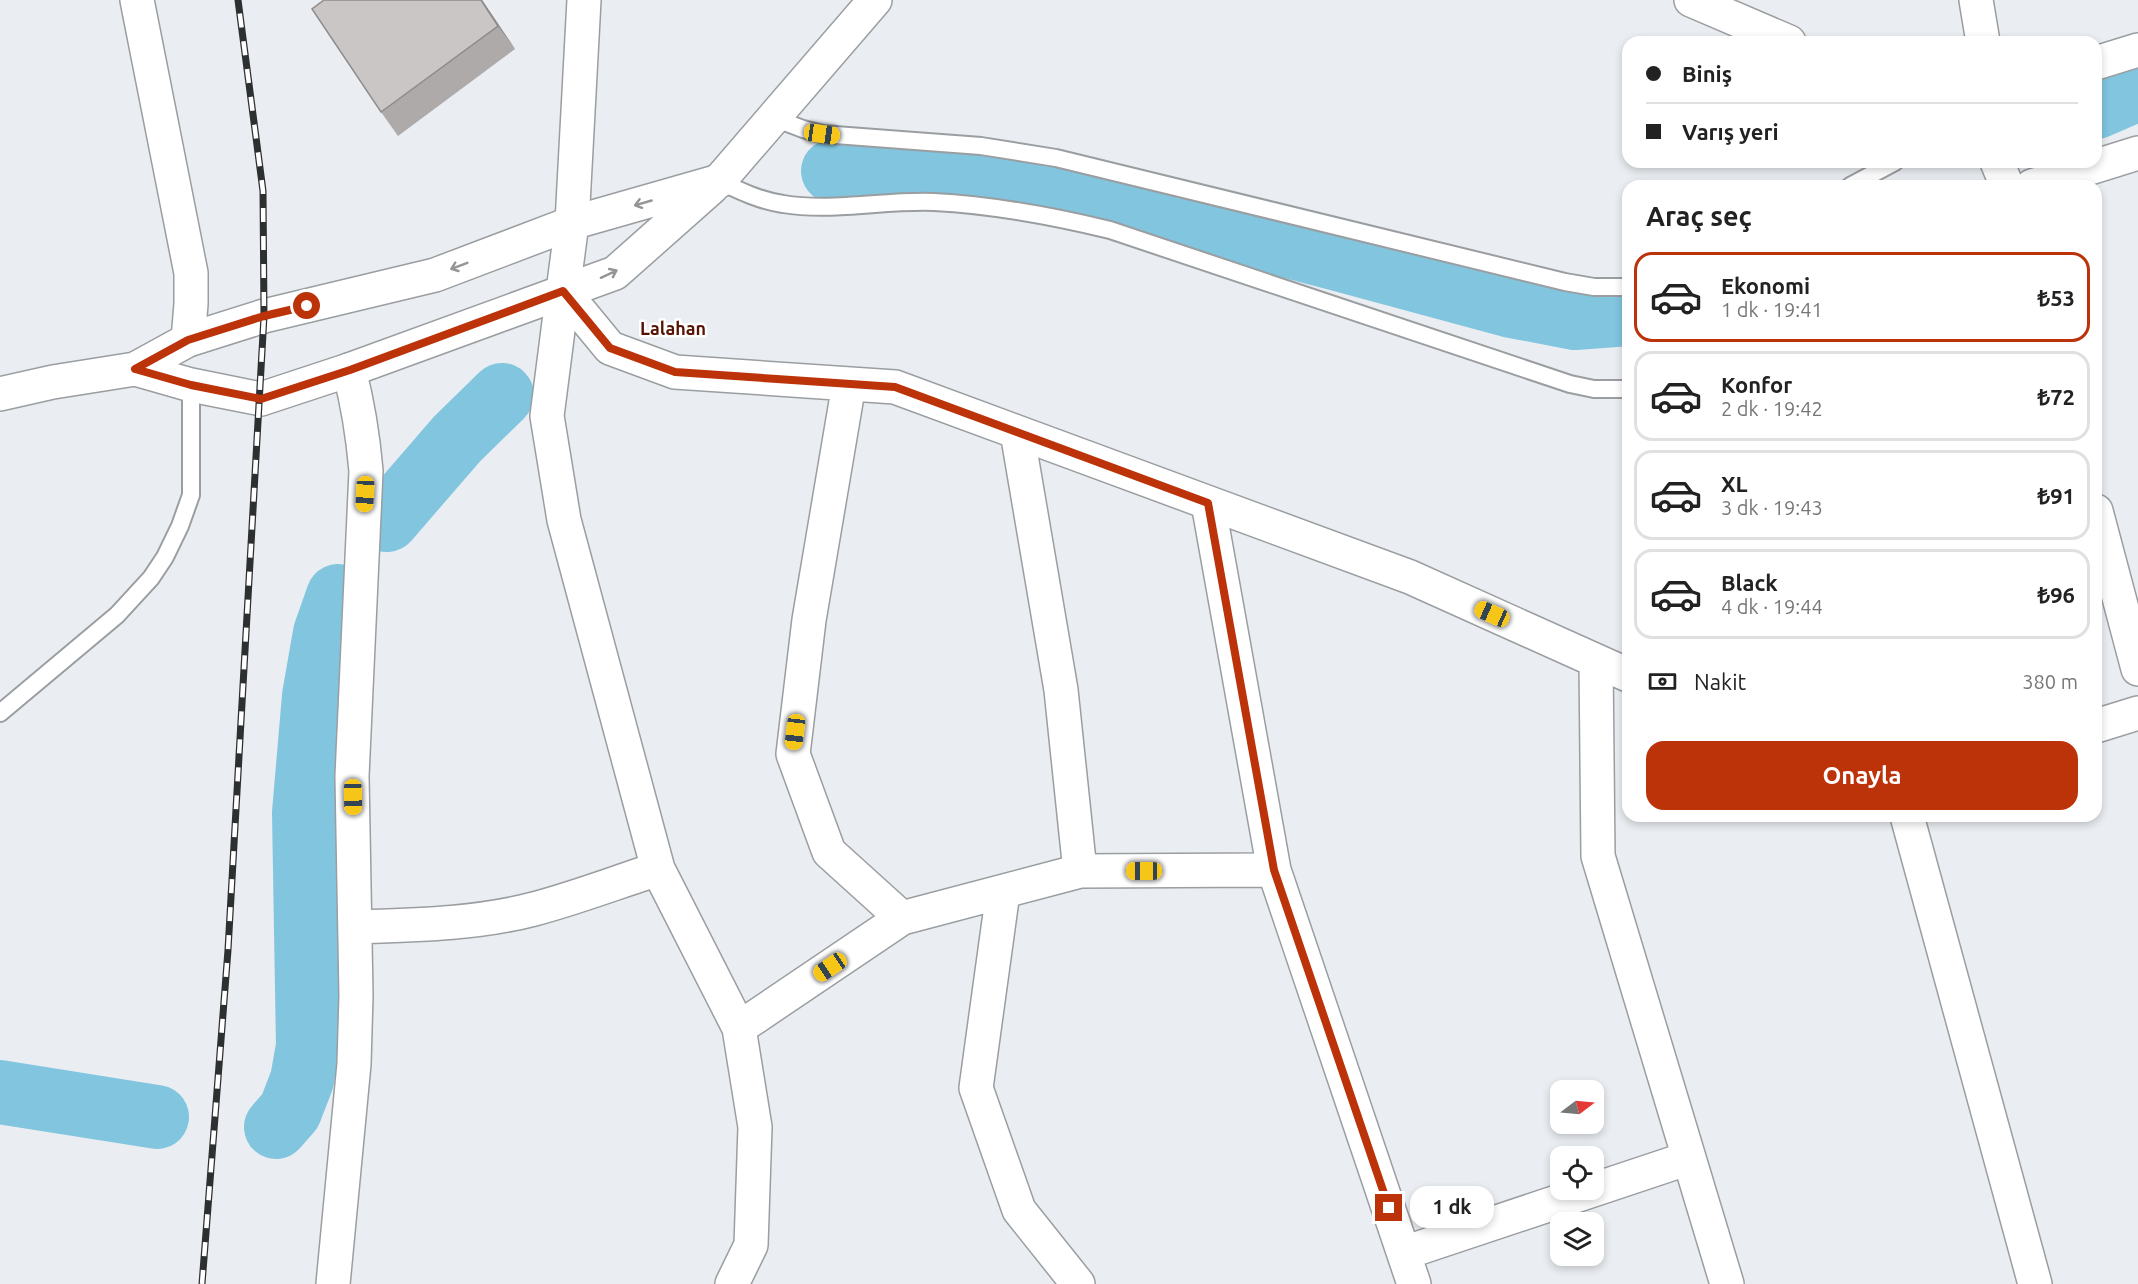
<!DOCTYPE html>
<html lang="tr">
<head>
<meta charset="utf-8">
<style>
  :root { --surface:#fff; --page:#f6f6f6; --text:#222; --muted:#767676; --line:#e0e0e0; --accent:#bc3209 }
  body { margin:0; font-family:Ubuntu,sans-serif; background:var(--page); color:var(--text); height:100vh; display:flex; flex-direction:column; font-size:22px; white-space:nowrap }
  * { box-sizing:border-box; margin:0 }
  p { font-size:20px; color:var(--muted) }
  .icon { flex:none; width:33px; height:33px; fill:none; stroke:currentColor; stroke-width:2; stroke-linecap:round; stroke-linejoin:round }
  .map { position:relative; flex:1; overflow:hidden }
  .side { position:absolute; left:1622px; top:180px; width:480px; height:642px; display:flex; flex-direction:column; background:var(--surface); border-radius:18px; box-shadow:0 3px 9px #0003 }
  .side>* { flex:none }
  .banner { position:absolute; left:1622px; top:36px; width:480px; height:132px; border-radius:18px; box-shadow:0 3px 9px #0003; display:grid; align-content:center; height:132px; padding:0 24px; background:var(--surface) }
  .needle { width:39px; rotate:74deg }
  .fabs { position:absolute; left:1550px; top:1080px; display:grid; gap:12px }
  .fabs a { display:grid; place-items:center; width:54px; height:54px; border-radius:12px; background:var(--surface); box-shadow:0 3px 9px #0003; font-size:30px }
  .end { position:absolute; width:27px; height:27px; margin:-14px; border:8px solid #bc3209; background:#fff; box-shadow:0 0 0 3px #fff }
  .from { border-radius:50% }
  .bubble { position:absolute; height:42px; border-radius:18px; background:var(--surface); box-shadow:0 3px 9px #0003; font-size:20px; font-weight:600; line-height:42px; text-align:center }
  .car { position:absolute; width:18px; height:36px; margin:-18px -9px; border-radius:8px; box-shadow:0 0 4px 2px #0007; background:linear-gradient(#f5c518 24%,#345 0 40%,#f5c518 0 76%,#345 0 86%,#f5c518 0) }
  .banner b { display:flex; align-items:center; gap:21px; height:57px; font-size:22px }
  .banner b+b { border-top:2px solid var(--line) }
  .banner i { width:15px; height:15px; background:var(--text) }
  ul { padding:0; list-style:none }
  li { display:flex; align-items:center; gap:18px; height:90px; margin:0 12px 9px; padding:0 12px; border:3px solid var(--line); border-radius:18px }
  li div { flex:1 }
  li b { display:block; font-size:22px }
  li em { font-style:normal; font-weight:600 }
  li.active { border-color:var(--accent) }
  li>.icon { width:54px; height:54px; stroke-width:1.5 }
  h2 { padding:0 24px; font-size:27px; line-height:72px }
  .pay { display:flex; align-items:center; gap:15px; height:66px; padding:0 24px; font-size:22px }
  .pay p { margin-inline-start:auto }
  .button { display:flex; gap:12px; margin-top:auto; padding:12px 24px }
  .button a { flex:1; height:69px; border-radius:18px; background:var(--accent); color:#fff; font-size:24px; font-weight:600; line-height:69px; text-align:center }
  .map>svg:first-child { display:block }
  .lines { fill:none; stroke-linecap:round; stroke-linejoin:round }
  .river { stroke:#81c5df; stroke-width:64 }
  .lane-casing { stroke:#9a9ea1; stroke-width:20 }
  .street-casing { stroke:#9a9ea1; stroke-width:36 }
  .secondary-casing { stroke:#9a9ea1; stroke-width:36 }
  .lane { stroke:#fff; stroke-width:16 }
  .street { stroke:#fff; stroke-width:33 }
  .secondary { stroke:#fff; stroke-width:33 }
  .rail-casing { stroke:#2d2f30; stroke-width:7 }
  .rail { stroke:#fff; stroke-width:4.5; stroke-dasharray:14; stroke-linecap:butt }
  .wall { fill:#afaaaa }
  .shaded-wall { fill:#8e8b8b }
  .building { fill:#cbc6c6; stroke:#8e8b8b; stroke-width:1.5 }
  .oneway { stroke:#949596 }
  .route { stroke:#bc3209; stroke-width:8 }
  .labels { text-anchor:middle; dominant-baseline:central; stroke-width:5; stroke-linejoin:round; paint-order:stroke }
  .quarter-label { font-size:18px; font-weight:bold; fill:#551303; stroke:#fff }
</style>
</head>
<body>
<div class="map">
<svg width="2138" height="1284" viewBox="0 0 2138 1284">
  <rect width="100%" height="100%" fill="#eaedf1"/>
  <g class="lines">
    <!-- river -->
    <path class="river" d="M2096,107L2138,89
      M833,171L900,165L973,170L1070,189L1338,259L1512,306L1575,318L1628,314
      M387,520L457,439L502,395
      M0,1092L157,1117
      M276,1127L290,1111L302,1080L308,1046L304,813L314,696L325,633L338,596"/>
    <defs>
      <path id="lane" d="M774,118L803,129L822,134L981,146L1056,158L1565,282L1594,287H1628
        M719,181C740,191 761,201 783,204C833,212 884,200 934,202C994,205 1052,216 1110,230L1570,384L1594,389H1628
        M1850,186L1895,162
        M0,713L117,615L151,578L165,557L180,526L191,495V385"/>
      <path id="street" d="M137,0L191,273V304L188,340
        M1976,0L1983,42
        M2096,63L2138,50
        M719,181L875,0
        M2032,186L2138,153
        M563,291L610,348L675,372L895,387L1410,577L1628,675
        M563,291L547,416L564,520L658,869L739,1028L755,1127L751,1245L732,1284
        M849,384L809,620L793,754L829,852L902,918
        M1017,432L1061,690L1080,871
        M1208,503L1274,870L1414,1284
        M1596,661L1598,856L1727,1284
        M2096,726L2138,713
        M1907,816L2035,1284
        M1003,892L976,1088L1019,1210L1078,1284
        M355,927C414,925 477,924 534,909C576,898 617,882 658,869
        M739,1028L902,918L1080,871L1274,870
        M1404,1253L1689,1158
        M333,1284L354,1064L356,996L352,776L366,471C363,436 358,404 349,370"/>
      <path id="secondary" d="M1691,0L1789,42
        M1997,162L2007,186
        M563,291L572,223L584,0
        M135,369L191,385L261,399L349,370L615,273L712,187
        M0,394L53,382L135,369L188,340L264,316L435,275L572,223L719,181
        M2096,511L2138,669"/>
    </defs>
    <!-- lane casing -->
    <use href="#lane" class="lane-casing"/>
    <!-- street casing -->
    <use href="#street" class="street-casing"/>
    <!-- secondary casing -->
    <use href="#secondary" class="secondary-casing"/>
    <!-- lane -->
    <use href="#lane" class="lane"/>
    <!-- street -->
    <use href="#street" class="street"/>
    <!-- secondary -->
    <use href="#secondary" class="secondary"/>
    <defs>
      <path id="rail" d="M202,1284L228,950L264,316L263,191L238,0"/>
    </defs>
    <!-- rail casing -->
    <use href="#rail" class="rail-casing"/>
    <!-- rail -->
    <use href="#rail" class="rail"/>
  </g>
  <!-- wall -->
  <path class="wall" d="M324,0H482L515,49L398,136L381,112Z"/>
  <!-- shaded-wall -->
  <path class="shaded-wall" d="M481,0H482L515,49L498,26Z"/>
  <!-- building -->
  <path class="building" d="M324,0H481L498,26L381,112L312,9Z"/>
  <!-- one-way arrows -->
  <defs><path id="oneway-shaft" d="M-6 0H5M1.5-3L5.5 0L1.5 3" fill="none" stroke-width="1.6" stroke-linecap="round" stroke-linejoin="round" transform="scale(1.5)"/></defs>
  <g class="oneway">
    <use href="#oneway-shaft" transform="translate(643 203) rotate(164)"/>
    <use href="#oneway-shaft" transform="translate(459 266) rotate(159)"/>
    <use href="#oneway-shaft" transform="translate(609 274) rotate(-25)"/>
  </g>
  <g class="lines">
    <!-- route -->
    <path class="route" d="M307,306L264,316L188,340L135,369L191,385L261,399L350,370L563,291L610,348L675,372L895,387L1208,503L1274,870L1389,1208"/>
  </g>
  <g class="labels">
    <!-- quarter labels -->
    <g class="quarter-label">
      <text x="673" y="328">Lalahan</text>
    </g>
  </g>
</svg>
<div class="fabs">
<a><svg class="needle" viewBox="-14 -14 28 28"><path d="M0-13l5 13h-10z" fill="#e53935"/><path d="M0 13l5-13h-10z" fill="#767676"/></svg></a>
<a><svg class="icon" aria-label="locate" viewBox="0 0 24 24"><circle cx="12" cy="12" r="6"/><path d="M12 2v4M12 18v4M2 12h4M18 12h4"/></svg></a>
<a><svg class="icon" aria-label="layers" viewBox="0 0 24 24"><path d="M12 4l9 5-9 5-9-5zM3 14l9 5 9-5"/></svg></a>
</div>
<i class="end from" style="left:307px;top:306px"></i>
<i class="end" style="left:1389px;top:1208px"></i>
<div class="bubble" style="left:1410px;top:1186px;width:84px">1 dk</div>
<i class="car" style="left:822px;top:134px;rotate:98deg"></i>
<i class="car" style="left:365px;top:494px;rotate:183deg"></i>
<i class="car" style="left:1492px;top:614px;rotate:294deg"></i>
<i class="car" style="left:795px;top:732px;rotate:187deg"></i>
<i class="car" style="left:353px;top:797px;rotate:179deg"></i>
<i class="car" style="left:1144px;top:871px;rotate:270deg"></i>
<i class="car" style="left:830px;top:967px;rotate:236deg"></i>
<div class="banner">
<b><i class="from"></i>Biniş</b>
<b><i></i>Varış yeri</b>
</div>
<section class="side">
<h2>Araç seç</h2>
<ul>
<li class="active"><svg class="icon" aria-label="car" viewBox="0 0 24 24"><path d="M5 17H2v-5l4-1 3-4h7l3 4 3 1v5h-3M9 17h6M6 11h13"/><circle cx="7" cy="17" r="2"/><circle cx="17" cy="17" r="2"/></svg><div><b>Ekonomi</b><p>1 dk · 19:41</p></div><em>₺53</em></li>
<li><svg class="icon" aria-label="car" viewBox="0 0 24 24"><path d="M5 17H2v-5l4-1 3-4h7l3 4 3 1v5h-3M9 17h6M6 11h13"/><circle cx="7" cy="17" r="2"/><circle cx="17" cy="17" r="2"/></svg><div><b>Konfor</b><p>2 dk · 19:42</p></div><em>₺72</em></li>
<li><svg class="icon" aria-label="car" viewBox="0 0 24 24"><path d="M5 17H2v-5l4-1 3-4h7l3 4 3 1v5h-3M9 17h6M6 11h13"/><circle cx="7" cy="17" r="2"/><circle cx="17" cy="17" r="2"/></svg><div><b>XL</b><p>3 dk · 19:43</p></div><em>₺91</em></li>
<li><svg class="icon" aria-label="car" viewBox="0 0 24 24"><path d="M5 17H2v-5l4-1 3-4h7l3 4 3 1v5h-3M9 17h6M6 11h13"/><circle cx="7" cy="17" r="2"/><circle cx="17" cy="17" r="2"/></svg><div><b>Black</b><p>4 dk · 19:44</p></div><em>₺96</em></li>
</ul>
<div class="pay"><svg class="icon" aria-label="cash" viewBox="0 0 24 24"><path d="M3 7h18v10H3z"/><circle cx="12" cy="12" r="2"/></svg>Nakit<p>380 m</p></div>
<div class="button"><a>Onayla</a></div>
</section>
</div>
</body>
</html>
